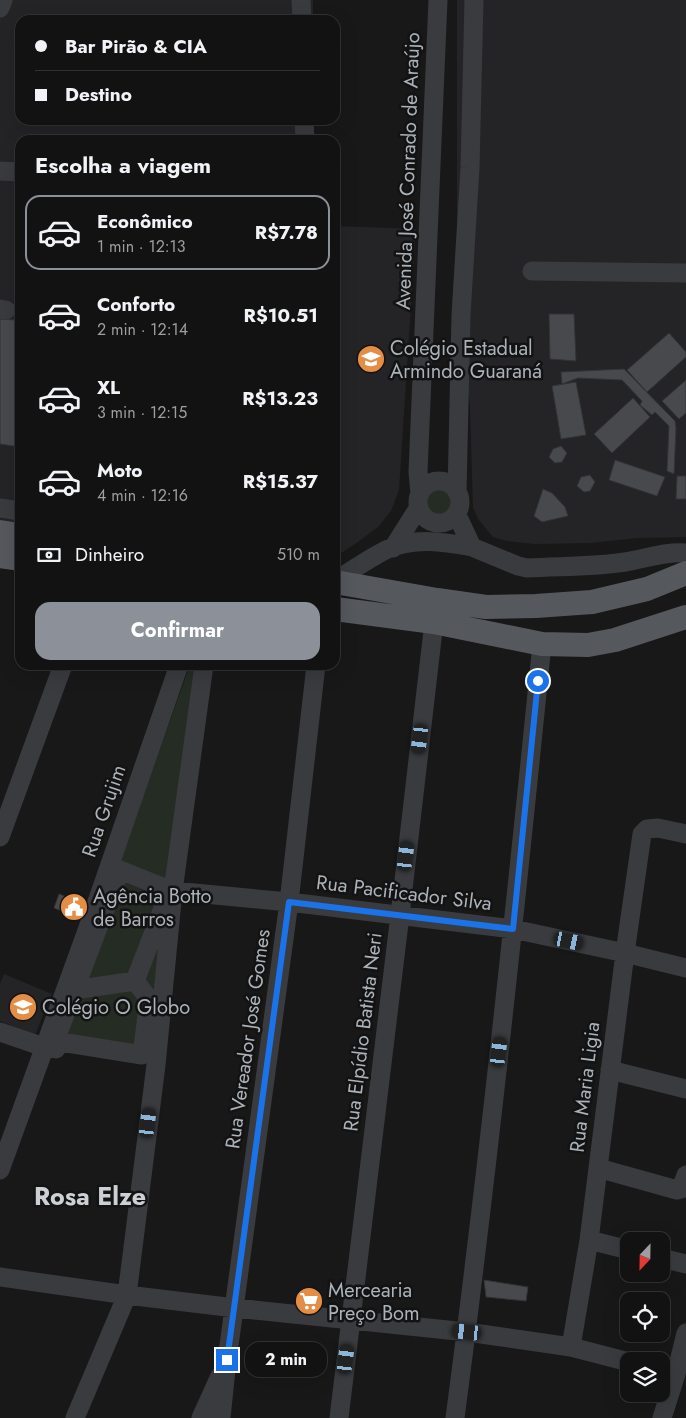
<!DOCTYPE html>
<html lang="pt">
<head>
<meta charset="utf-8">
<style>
  :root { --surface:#121213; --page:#1f2021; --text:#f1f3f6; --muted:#9c9ea0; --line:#313233; --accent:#8c9099 }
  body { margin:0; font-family:Jost,sans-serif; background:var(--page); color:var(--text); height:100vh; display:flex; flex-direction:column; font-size:19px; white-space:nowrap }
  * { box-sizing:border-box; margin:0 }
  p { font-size:16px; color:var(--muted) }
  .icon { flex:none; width:28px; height:28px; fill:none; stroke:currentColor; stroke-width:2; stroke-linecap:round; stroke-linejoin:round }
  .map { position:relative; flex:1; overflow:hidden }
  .side { position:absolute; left:15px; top:135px; width:325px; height:535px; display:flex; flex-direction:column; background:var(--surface); border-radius:15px; box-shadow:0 5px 20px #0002,0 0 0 1px var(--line) }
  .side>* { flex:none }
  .hud { position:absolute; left:15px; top:15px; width:325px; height:110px; border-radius:15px; box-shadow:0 5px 20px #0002,0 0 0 1px var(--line); display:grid; align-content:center; height:110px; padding:0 20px; background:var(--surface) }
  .needle { width:32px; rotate:202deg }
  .buttons { position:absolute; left:620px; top:1232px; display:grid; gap:10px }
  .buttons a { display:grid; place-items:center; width:50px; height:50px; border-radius:10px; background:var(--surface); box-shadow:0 5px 20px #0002,0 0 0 1px var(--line); font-size:25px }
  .end { position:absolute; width:22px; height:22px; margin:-11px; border:6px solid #1a73e8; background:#fff; box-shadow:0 0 0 2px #fff }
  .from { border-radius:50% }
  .bubble { position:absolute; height:35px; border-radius:15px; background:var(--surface); box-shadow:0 5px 20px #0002,0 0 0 1px var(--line); font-size:16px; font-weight:700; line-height:35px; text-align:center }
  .car { position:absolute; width:15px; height:30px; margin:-15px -8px; border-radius:6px; box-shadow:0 0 4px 1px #0007; background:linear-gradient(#222 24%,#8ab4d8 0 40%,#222 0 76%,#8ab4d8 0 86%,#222 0) }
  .hud b { display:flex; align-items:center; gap:18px; height:48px; font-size:19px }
  .hud b+b { border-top:1px solid var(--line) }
  .hud i { width:12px; height:12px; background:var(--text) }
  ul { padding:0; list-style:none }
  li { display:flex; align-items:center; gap:15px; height:75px; margin:0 10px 8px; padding:0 10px; border:2px solid transparent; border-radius:15px }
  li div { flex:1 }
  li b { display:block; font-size:19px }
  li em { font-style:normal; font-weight:700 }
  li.active { border-color:var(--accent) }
  li>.icon { width:45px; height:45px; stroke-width:1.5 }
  h2 { padding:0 20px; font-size:22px; line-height:60px }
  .pay { display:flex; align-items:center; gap:12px; height:55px; padding:0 20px; font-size:19px }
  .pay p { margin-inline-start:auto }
  .primary-button { display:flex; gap:10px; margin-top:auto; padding:10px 20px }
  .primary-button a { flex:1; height:58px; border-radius:15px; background:var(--accent); color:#fff; font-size:20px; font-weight:700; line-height:58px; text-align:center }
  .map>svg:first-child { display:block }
  .built { fill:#242426 }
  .green { fill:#242c24 }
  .building { fill:#47494c; stroke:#323335 }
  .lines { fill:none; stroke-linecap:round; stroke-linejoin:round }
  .minor { stroke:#393b3e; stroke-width:19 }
  .major { stroke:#55585d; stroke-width:24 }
  .route { stroke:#1a73e8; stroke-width:6 }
  .labels { text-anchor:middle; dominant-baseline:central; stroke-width:5; stroke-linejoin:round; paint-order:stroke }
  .street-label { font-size:20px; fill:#abb2b8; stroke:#131314 }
  .poi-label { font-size:20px; fill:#abb2b8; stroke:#131314; text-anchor:start }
  .district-label { font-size:25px; font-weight:bold; fill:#ccd0d5; stroke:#131314 }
</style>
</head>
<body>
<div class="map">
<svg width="686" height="1418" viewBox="0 0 686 1418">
  <rect width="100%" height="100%" fill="#181819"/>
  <!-- built -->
  <path class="built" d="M0,0H313V20H20V120H314V140H20V524L0,521Z
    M457,0H686V537L637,538L590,543L535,544L507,541L493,537L478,519L473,508L470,408L457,251Z
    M335,226L416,229L399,490L391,511L378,527L355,544L335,557Z
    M4,974L52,994L35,1035L0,1021V984Z"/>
  <!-- green -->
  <path class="green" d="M426 503a13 13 0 1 1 26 0a13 13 0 1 1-26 0Z
    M190,665H197L150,1054L55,1041Z"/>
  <!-- building -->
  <path class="building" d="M20,279V447L0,444V319L15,320Z
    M549,314H574L576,361L550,359Z
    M669,333L686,352V357L647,392L627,370Z
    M624,369L675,421L676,428L674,474L667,471L669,426L655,412L652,415L640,405L642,401L622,380L578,378L562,384L561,372Z
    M686,380V413L679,419L662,401Z
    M576,382L586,435L561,439L552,386Z
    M633,398L650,417L612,453L594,434Z
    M561,446L567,453L562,462L555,463L549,457L553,449Z
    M615,460L665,477L657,496L609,480Z
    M590,475L595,482L590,491L584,492L577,486L581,477Z
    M677,476H686V499H676Z
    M543,489L552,493L565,507L568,516L542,522L534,516Z
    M59,894L94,907L88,921L54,908Z
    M484,1280L528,1287L526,1301L486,1297Z"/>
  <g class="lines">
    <!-- minor -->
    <path class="minor" d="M301,0L302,20
      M0,8L3,0
      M304,120L305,140
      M0,171L20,172
      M532,271L686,273
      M0,309L6,310
      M418 502a21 21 0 1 1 42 0a21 21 0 1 1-42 0Z
      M457,492L461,315L470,168L474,0
      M420,494L418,472L438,0
      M0,508L20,511
      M457,515L472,547L518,566L527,568C559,566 593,567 625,562C644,559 666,551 686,553
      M393,548L419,507
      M335,581C351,571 371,557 388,549C415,537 444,542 472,547
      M0,837L63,665
      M120,870L170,890L135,981L149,999L142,1055L55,1041Z
      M173,891L289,902L513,929L625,953L686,968
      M74,990L135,981
      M0,1032L44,1047L56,1049
      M610,1070L686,1089
      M598,1168L677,1190L681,1189L686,1175
      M0,1170L89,925L179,665
      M589,1240L629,1250
      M661,1258L686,1264
      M0,1277L127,1295L235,1308L467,1332L571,1347L629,1362
      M571,1347L589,1240L625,953L642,834L647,829L658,828L686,834
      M75,1418L127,1295L156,1065L173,891L204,665
      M201,1418L220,1376
      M221,1418L227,1360L289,902L316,665
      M339,1418L400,915L434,622
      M455,1418C489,1160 516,902 542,644
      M662,1418L676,1374L686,1333"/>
    <!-- major -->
    <path class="major" d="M0,532L20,535
      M0,556L20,559
      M335,582L437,600L486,607L536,606L592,602L647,589L686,573
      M335,609L434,622L542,644L588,645L615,640L686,617"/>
  </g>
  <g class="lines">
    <!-- route -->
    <path class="route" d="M227,1360L289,902L513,929L538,681"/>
  </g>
  <!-- icons -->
  <defs>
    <symbol id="school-disc" viewBox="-11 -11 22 22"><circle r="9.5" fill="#e48d45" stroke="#131314"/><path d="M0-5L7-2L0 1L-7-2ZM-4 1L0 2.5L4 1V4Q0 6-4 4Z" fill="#fff"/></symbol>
    <symbol id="civic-disc" viewBox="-11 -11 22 22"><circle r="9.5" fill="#e48d45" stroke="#131314"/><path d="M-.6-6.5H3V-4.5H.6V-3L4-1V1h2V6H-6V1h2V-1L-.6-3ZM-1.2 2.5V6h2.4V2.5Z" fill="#fff"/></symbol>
    <symbol id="supermarket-disc" viewBox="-11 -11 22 22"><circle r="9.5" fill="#e48d45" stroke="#131314"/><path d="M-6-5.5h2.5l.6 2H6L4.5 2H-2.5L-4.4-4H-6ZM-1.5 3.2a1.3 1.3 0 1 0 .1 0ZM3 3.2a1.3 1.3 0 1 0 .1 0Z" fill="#fff"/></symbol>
  </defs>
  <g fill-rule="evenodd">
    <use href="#school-disc" x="355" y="343" width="32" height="32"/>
    <use href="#civic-disc" x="58" y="891" width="32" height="32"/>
    <use href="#school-disc" x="7" y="991" width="32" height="32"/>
    <use href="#supermarket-disc" x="293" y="1285" width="32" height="32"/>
  </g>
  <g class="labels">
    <!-- street labels -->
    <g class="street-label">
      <text transform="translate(408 171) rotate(-88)">Avenida José Conrado de Araújo</text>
      <text transform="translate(104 811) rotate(-71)">Rua Grujim</text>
      <text transform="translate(404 893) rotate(7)">Rua Pacificador Silva</text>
      <text transform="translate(363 1032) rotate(-83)">Rua Elpídio Batista Neri</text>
      <text transform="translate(248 1039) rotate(-82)">Rua Vereador José Gomes</text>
      <text transform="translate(585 1087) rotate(-83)">Rua Maria Ligia</text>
    </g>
    <!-- poi labels -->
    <g class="poi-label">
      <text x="390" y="348">Colégio Estadual<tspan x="390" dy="23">Armindo Guaraná</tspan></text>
      <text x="93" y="896">Agência Botto<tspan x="93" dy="23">de Barros</tspan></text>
      <text x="42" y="1007">Colégio O Globo</text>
      <text x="328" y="1290">Mercearia<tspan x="328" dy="23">Preço Bom</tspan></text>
    </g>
    <!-- district labels -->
    <g class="district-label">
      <text x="90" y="1196">Rosa Elze</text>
    </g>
  </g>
</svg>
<div class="buttons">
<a><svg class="needle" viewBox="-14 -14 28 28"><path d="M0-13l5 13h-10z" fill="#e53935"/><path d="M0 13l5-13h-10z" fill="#9c9ea0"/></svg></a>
<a><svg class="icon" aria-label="locate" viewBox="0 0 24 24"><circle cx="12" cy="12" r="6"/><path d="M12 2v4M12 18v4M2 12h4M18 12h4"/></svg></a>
<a><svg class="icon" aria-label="layers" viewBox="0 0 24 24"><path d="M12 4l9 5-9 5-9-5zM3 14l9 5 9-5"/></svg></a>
</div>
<i class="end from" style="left:538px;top:681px"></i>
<i class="end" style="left:227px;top:1360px"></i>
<div class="bubble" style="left:245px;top:1342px;width:82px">2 min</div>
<i class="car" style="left:420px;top:739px;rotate:187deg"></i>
<i class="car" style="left:406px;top:856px;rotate:7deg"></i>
<i class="car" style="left:569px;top:941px;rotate:102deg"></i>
<i class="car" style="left:499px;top:1052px;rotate:7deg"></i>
<i class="car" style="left:148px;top:1123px;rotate:7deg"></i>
<i class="car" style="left:467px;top:1332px;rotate:276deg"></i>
<i class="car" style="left:346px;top:1359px;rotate:7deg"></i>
<div class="hud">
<b><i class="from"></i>Bar Pirão &amp; CIA</b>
<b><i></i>Destino</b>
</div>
<section class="side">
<h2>Escolha a viagem</h2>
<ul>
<li class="active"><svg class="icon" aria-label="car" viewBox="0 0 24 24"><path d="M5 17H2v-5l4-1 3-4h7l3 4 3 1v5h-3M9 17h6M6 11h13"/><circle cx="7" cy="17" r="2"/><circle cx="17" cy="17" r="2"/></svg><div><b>Econômico</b><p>1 min · 12:13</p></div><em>R$7.78</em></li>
<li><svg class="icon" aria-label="car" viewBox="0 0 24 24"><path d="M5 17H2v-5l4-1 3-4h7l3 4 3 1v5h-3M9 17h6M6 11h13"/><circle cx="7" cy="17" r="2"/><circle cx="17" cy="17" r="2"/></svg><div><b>Conforto</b><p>2 min · 12:14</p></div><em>R$10.51</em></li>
<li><svg class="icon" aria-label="car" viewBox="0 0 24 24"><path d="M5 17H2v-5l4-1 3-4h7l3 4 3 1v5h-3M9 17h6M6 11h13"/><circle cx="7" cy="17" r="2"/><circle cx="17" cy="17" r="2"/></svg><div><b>XL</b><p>3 min · 12:15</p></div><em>R$13.23</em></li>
<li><svg class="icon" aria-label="car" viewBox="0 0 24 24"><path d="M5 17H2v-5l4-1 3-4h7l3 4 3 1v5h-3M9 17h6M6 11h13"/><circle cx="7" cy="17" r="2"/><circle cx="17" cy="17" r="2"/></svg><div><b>Moto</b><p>4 min · 12:16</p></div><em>R$15.37</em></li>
</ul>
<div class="pay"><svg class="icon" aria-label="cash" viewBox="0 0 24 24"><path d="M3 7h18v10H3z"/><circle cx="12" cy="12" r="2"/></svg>Dinheiro<p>510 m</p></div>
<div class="primary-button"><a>Confirmar</a></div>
</section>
</div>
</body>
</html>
